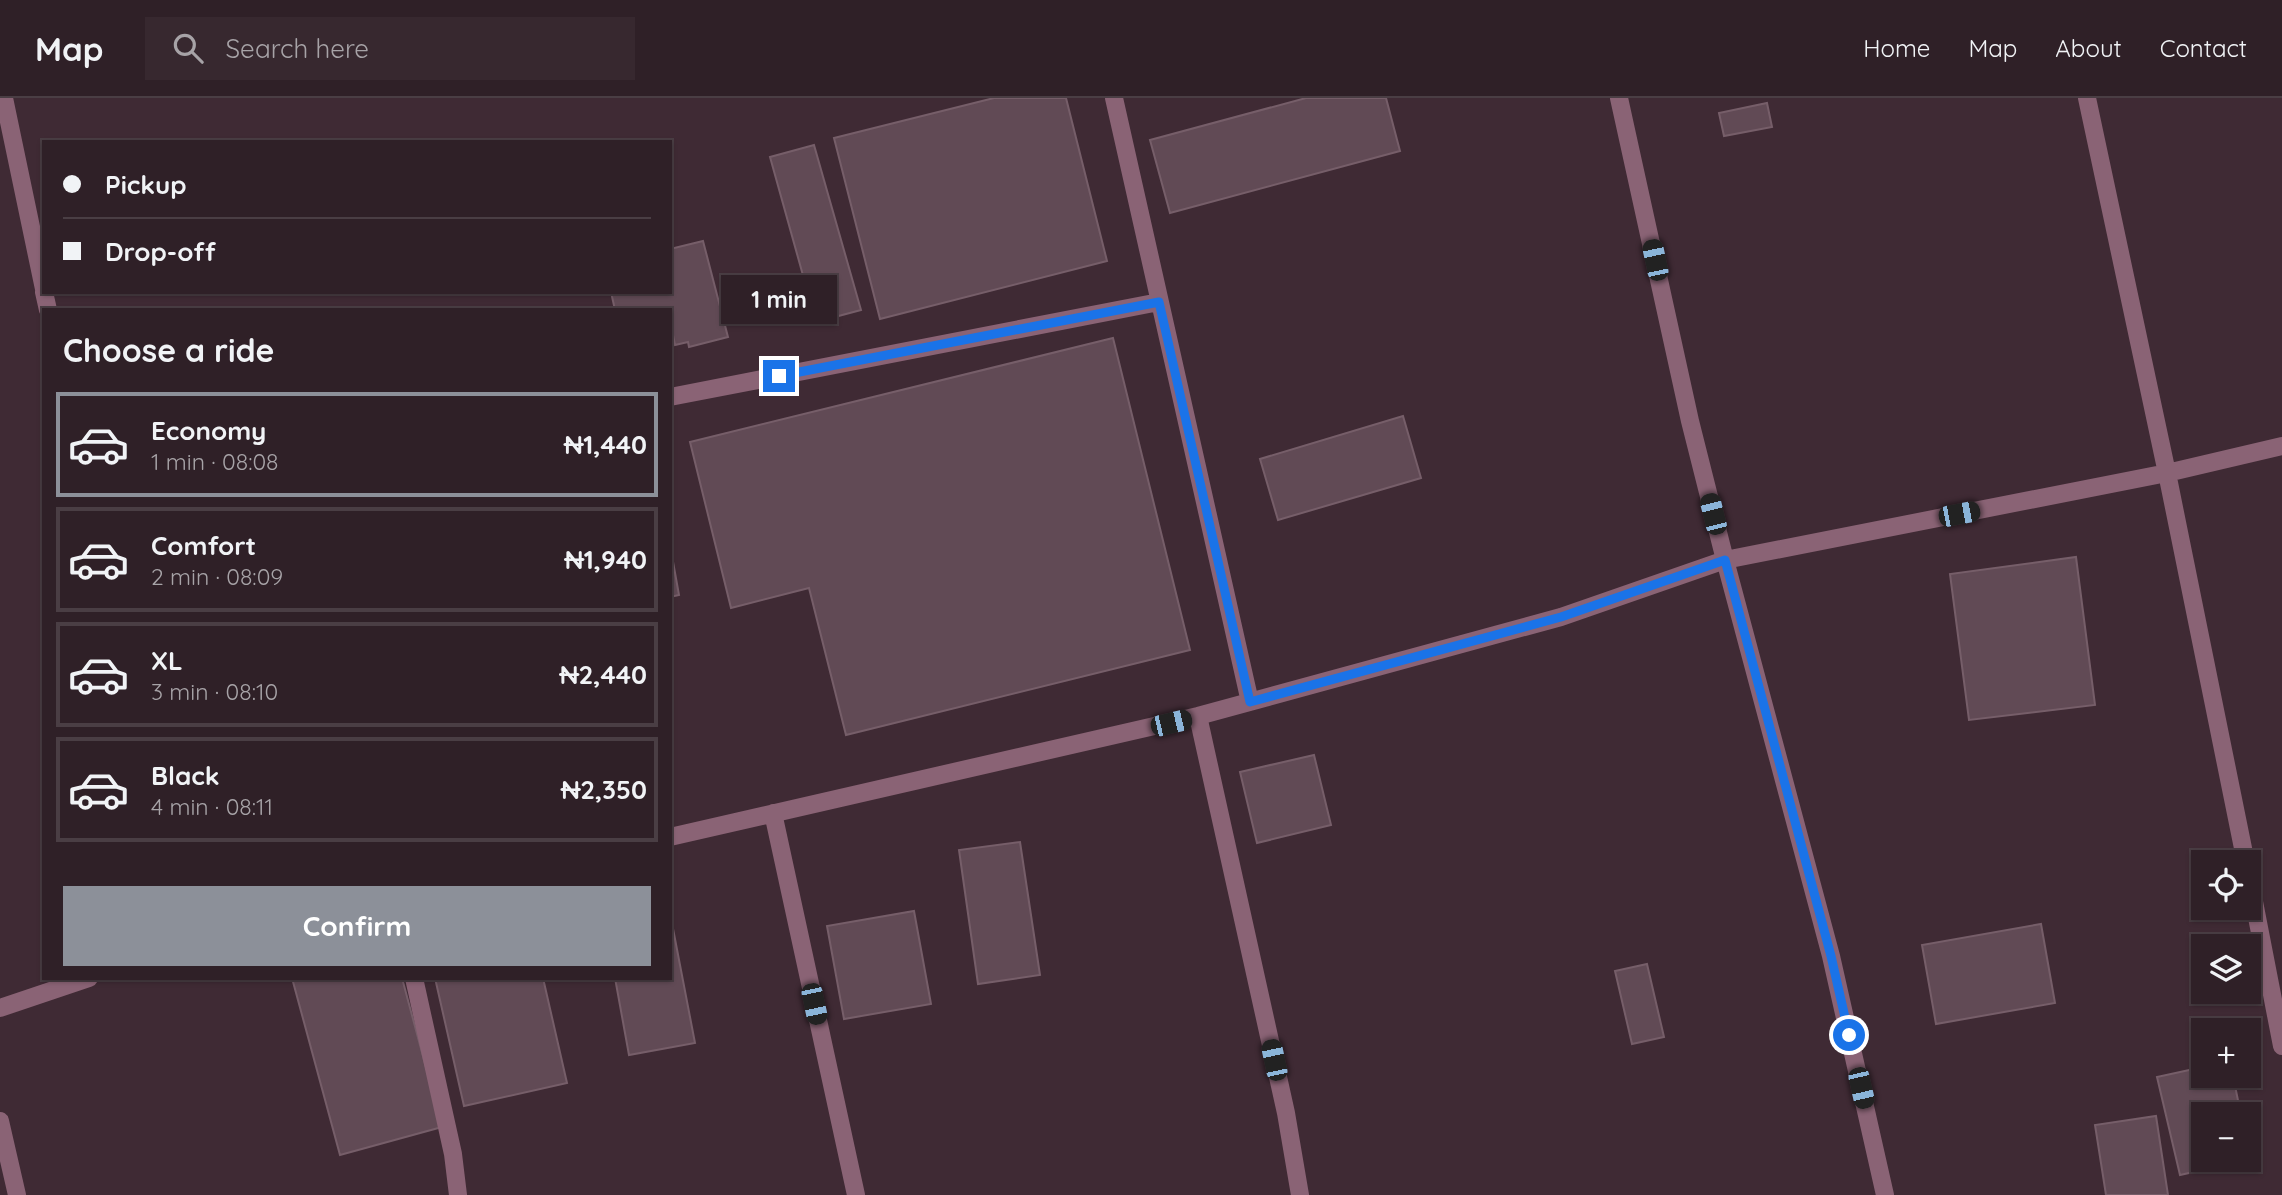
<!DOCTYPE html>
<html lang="en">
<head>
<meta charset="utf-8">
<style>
  :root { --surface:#2f2027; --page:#37282f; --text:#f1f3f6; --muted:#a7a3a7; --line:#4a3e44; --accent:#8c9099 }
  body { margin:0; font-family:Quicksand,sans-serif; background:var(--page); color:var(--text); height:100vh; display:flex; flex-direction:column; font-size:26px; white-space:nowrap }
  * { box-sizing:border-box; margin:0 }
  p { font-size:23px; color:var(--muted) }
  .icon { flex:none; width:38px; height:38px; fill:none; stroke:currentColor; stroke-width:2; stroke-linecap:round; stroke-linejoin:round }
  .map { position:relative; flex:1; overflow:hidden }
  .details { position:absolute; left:42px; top:210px; width:630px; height:672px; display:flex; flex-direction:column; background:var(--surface); border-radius:0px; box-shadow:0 2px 5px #0004,0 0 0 2px var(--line) }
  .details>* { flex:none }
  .top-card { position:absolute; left:42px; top:42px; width:630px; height:154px; border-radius:0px; box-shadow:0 2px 5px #0004,0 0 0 2px var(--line); display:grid; align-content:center; height:154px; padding:0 21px; background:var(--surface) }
  .tools { position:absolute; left:2191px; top:752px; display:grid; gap:14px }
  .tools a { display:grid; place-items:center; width:70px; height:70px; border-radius:0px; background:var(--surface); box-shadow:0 2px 5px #0004,0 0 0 2px var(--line); font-size:35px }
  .end { position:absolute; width:32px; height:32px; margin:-16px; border:9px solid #1a73e8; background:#fff; box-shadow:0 0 0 4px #fff }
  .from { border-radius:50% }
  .bubble { position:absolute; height:49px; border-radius:0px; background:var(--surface); box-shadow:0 2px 5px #0004,0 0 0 2px var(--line); font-size:23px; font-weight:800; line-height:49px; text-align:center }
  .car { position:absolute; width:21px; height:42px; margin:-21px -10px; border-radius:9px; box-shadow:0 0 5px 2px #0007; background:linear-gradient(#222 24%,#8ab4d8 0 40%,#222 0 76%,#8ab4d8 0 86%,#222 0) }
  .top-card b { display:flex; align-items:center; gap:24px; height:66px; font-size:26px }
  .top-card b+b { border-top:2px solid var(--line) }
  .top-card i { width:18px; height:18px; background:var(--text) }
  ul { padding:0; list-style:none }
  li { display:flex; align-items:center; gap:21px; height:105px; margin:0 14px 10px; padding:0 7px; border:4px solid var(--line); border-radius:0px }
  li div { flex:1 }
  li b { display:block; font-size:26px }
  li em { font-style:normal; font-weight:800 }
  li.on { border-color:var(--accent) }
  li>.icon { width:63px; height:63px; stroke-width:1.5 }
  h2 { padding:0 21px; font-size:32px; line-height:84px }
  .button { display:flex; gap:14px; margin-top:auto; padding:14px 21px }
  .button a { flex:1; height:80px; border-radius:0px; background:var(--accent); color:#fff; font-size:28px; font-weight:800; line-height:80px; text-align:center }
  header { display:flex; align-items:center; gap:42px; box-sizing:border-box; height:98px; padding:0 35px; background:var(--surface); border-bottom:2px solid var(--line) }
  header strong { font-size:33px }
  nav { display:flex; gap:38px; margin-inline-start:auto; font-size:24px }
  .search { width:490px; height:63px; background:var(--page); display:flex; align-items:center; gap:18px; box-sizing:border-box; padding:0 24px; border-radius:0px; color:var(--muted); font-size:26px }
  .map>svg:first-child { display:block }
  .building { fill:#614a55; stroke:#765e69; stroke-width:2 }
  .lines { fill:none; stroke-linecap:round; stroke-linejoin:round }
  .minor { stroke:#8a6375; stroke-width:18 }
  .route { stroke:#1a73e8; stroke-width:9 }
</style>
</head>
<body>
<header>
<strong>Map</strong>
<div class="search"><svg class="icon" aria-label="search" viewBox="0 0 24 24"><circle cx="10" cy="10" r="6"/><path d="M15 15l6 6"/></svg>Search here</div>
<nav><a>Home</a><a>Map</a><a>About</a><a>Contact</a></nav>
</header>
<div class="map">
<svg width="2282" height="1097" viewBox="0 0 2282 1097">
  <rect width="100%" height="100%" fill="#3f2a34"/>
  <!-- building -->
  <path class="building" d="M994,0H1066L1107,163L880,221L834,40Z
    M1306,0H1386L1400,53L1170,115L1150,42Z
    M1767,5L1772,29L1724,38L1719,15Z
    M814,47L861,212L816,224L770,59Z
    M703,143L728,239L689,249L688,244L675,247L673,237L670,238V212H615L611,194H670V151Z
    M1113,240L1190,552L846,637L809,490L731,510L690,344Z
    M1403,318L1421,380L1278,422L1260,361Z
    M670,447L679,497L670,499Z
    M2076,459L2095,607L1969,622L1950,476Z
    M1314,657L1331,727L1257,745L1240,674Z
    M1020,744L1040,877L978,886L959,752Z
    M914,813L931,906L844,921L827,828Z
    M670,815L695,945L629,957L615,880H670Z
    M2041,826L2055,905L1936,926L1922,847Z
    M1647,866L1664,939L1632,946L1615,873Z
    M292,880H402L442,1029L340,1057Z
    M435,880H543L567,985L464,1008Z
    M2203,969V978H2233L2241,1017H2203V1062H2247L2180,1077L2157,979Z
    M2156,1018L2168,1097H2106L2095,1027Z"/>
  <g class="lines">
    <!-- minor -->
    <path class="minor" d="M4,0L44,191
      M1114,0L1250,604
      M2087,0L2167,375L2246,765
      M44,194L48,212
      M670,299L1159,204
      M1198,618L1286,1015L1300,1097
      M773,715L856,1097
      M670,739L1198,618L1561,519L1725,462L1690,323L1619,0
      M2249,778L2282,948
      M414,880L453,1056L458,1097
      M0,910L89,880
      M0,1023L17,1097
      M1885,1097L1831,858L1725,462L2167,375L2282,348"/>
  </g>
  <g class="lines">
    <!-- route -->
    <path class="route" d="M779,278L1159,204L1250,604L1561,519L1725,462L1831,858L1849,937"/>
  </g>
</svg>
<div class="tools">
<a><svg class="icon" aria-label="locate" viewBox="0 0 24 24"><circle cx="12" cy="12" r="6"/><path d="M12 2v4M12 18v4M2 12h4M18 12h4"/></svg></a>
<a><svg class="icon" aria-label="layers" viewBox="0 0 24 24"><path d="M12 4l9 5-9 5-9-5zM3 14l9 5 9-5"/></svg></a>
<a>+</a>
<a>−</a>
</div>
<i class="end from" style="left:1849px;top:937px"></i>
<i class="end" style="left:779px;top:278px"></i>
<div class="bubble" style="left:721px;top:177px;width:116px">1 min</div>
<i class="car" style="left:1655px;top:162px;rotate:348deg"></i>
<i class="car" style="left:1713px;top:416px;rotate:346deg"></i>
<i class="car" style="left:1959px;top:416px;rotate:79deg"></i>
<i class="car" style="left:1171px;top:625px;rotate:77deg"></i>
<i class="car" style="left:814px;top:906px;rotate:168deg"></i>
<i class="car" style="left:1274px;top:962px;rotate:348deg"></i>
<i class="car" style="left:1861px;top:990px;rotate:167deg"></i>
<div class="top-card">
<b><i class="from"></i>Pickup</b>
<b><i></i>Drop-off</b>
</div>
<section class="details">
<h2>Choose a ride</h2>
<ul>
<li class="on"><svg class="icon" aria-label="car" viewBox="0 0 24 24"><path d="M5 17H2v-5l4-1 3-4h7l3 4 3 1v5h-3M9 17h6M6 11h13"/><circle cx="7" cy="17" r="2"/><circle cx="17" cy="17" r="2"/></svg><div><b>Economy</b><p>1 min · 08:08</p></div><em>₦1,440</em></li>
<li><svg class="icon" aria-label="car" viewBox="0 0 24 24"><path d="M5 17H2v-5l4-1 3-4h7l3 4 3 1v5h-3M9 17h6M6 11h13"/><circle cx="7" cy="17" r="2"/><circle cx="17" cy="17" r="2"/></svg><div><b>Comfort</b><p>2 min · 08:09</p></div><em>₦1,940</em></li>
<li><svg class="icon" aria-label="car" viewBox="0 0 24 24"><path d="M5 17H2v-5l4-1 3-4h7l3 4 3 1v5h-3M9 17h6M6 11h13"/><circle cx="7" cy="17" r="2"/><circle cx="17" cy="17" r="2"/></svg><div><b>XL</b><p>3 min · 08:10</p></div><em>₦2,440</em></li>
<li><svg class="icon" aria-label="car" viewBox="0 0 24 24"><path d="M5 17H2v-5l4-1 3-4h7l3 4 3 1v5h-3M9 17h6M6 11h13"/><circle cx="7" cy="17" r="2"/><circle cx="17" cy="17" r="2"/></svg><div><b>Black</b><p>4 min · 08:11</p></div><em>₦2,350</em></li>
</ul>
<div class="button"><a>Confirm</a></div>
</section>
</div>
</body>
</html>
